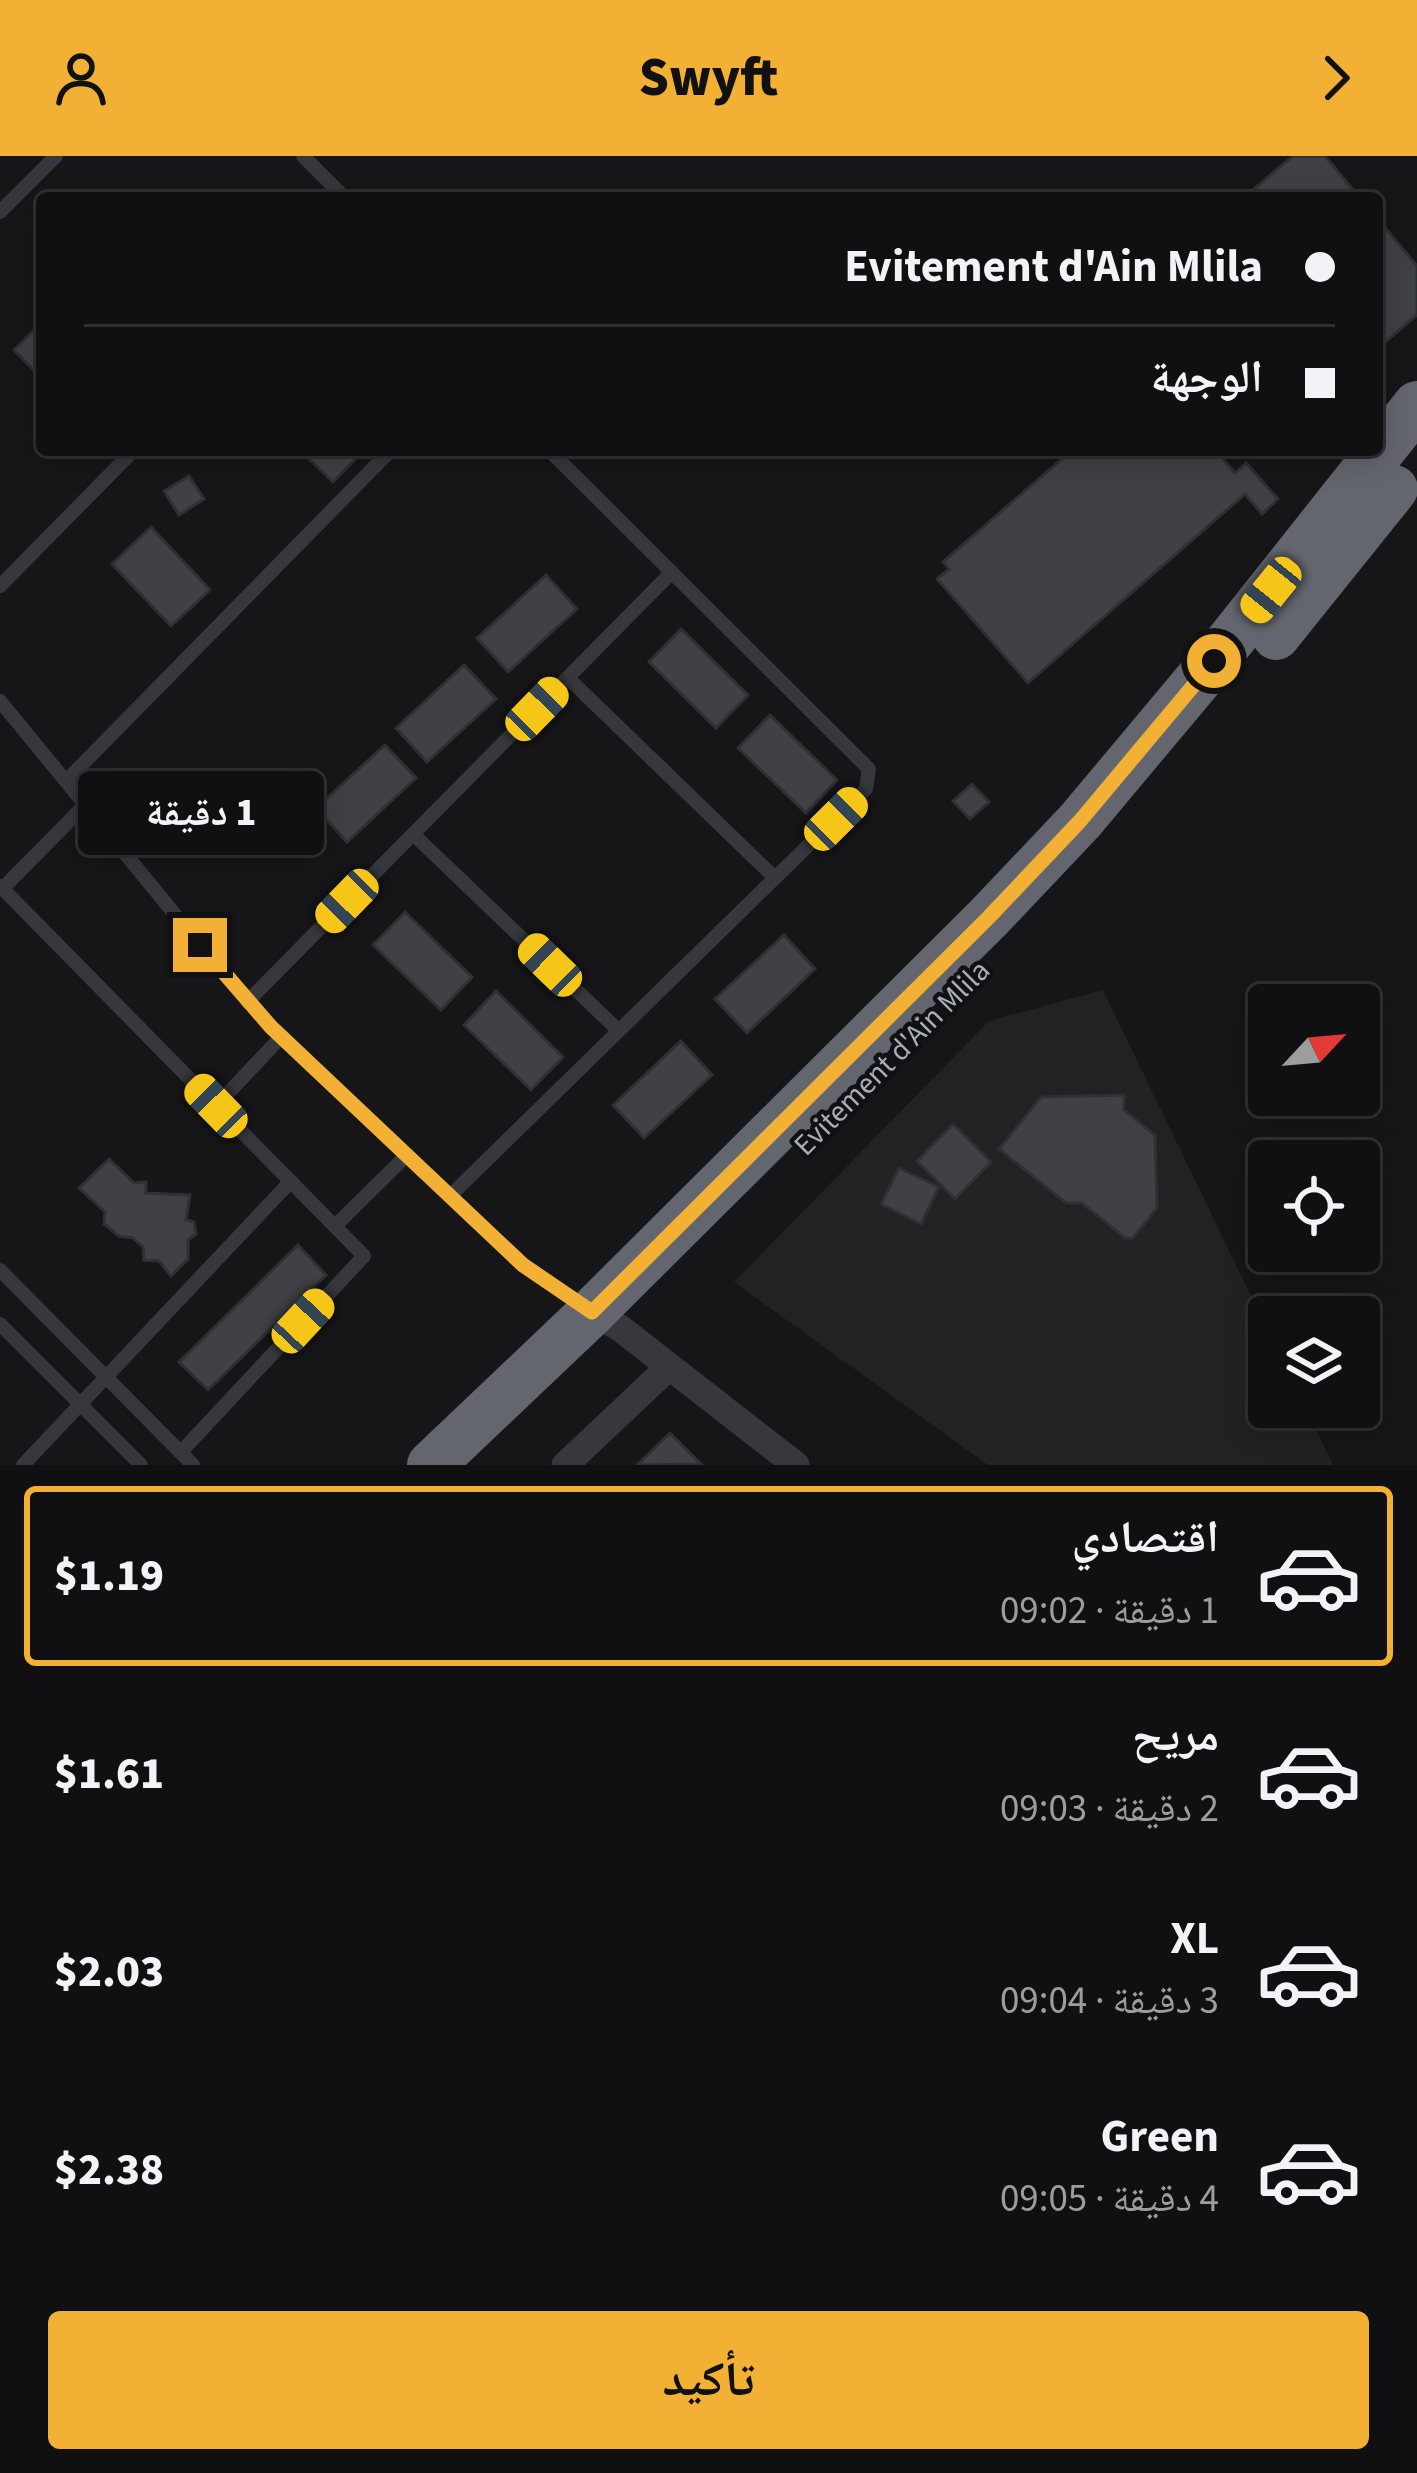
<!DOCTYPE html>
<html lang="ar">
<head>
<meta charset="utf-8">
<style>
  :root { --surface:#101012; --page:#1e1e20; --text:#f1f3f6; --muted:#9c9d9f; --line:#303032; --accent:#f2b134 }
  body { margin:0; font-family:"Source Sans 3","Noto Naskh Arabic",sans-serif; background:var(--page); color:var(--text); direction:rtl; height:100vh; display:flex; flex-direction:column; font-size:45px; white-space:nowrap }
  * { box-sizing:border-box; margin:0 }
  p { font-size:39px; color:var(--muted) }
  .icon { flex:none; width:66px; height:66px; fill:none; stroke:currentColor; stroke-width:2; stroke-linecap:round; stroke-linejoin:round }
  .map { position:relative; height:1309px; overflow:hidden; direction:ltr }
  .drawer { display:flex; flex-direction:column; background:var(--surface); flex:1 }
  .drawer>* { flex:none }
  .hud { position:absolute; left:36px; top:36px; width:1347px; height:264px; border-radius:12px; box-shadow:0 6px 30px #0003,0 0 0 3px var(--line); direction:rtl; display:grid; align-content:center; height:264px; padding:0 48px; background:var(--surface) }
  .needle { width:78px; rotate:64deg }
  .buttons { position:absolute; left:1248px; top:828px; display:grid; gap:24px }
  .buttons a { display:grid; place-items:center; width:132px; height:132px; border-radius:12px; background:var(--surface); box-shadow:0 6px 30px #0003,0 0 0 3px var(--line); font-size:60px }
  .end { position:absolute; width:54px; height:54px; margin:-27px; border:15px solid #f2b134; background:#111; box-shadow:0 0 0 6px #111 }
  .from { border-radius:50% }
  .bubble { position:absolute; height:84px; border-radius:12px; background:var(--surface); box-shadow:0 6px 30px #0003,0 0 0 3px var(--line); font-size:39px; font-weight:800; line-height:84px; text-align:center; direction:rtl }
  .car { position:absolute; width:36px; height:72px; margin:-36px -18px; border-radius:15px; box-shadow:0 0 9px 3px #0007; background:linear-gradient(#f5c518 24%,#345 0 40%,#f5c518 0 76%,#345 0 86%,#f5c518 0) }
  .hud b { display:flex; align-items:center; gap:42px; height:114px; font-size:45px }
  .hud b+b { border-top:3px solid var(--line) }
  .hud i { width:30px; height:30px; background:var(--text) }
  ul { padding:21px 0 0; list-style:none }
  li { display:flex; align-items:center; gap:36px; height:180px; margin:0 24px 18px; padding:0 24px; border:6px solid transparent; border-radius:12px }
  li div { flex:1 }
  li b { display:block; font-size:45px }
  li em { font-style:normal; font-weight:800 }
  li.selected { border-color:var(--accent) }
  li>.icon { width:108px; height:108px; stroke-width:1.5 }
  .primary-button { display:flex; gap:24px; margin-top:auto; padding:24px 48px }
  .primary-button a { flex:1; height:138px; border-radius:12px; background:var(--accent); color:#111; font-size:48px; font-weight:800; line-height:138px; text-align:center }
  header { display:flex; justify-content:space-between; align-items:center; height:156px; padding:0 48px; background:var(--accent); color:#111; font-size:54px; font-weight:800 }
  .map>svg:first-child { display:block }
  .built { fill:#222225 }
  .building { fill:#404145; stroke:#303034; stroke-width:3 }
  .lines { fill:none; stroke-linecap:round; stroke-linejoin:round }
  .lane { stroke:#37383d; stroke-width:14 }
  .street { stroke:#37383d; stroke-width:27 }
  .highway { stroke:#63666e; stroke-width:48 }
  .route { stroke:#f2b134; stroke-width:15 }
  .labels { text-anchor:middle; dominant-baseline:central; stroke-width:9; stroke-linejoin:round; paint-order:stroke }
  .street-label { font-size:30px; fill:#a8adb8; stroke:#111113 }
</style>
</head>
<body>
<header><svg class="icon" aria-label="forward" viewBox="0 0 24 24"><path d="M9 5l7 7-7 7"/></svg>Swyft<svg class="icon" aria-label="person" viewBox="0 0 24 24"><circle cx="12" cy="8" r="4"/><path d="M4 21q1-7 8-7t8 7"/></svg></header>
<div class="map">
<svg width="1417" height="1309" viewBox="0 0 1417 1309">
  <rect width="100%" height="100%" fill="#161618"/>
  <!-- built -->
  <path class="built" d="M1103,834L1269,1177V1251H1305L1333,1309H988L734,1126L989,865Z"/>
  <!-- building -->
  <path class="building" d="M1293,0H1325L1360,42H1243Z
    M1377,62L1417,110V159L1377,193Z
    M42,166V223L14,194Z
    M300,294H364L333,326Z
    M1072,294H1215L1235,317L1246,307L1278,343L1262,358L1245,338L1028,527L937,423L949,413L943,406Z
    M189,320L204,343L179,359L164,335Z
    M151,371L210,434L171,470L112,408Z
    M546,419L577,453L508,516L477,482Z
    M681,473L748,539L716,572L649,506Z
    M464,509L496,543L427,606L396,572Z
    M770,559L837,624L806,657L738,592Z
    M385,589L416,622L347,686L316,652Z
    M972,628L989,646L970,663L953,645Z
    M405,756L472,821L441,854L373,789Z
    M784,779L815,813L747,877L715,843Z
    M496,835L563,901L531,934L464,869Z
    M681,885L712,919L644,982L613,949Z
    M1124,939V954L1155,979L1157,1052L1133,1082H1125L1082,1047H1066L999,993L1041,941Z
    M953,968L991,1006L955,1043L917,1005Z
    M109,1003L134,1027L146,1026V1037L190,1039L186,1064L194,1066L196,1078L188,1084V1103L171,1120L159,1105L144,1104L143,1091L133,1082L119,1080L104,1068L105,1056L79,1032Z
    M899,1012L939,1031L921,1068L881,1048Z
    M298,1089L326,1119L208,1234L179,1206Z
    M670,1277L701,1308L637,1309Z"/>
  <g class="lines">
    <!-- lane -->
    <path class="lane" d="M303,0L345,42
      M0,56L56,0
      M0,430L134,294
      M568,522L775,722
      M0,545L200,789L271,871L523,1109L586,1152
      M67,624L391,294
      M413,678L619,875
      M0,730L364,1100L181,1296
      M2,733L86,648
      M247,846L672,416
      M216,950L282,880
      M450,1040L866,633L869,613L549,294
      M335,1070L407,999
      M0,1114L193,1309
      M0,1168L141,1309
      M23,1309L291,1025"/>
    <!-- street -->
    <path class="street" d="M592,1156L620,1172L796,1309
      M565,1309L669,1211"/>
    <!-- highway -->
    <path class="highway" d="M1276,480L1394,333
      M431,1309L592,1156L989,761L1080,665L1214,505L1417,249"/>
  </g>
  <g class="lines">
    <!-- route -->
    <path class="route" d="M200,789L271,871L523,1109L592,1156L989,761L1080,665L1214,505"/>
  </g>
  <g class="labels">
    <!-- street labels -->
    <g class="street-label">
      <text transform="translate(892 902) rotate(-45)">Evitement d'Ain Mlila</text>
    </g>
  </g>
</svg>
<div class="buttons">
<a><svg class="needle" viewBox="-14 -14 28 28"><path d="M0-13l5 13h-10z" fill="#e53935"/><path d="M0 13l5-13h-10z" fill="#9c9d9f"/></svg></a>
<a><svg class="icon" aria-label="locate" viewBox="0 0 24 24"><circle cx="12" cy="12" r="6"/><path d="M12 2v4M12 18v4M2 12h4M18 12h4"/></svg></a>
<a><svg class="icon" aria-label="layers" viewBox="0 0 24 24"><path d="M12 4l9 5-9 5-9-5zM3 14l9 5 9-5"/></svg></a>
</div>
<i class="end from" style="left:1214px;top:505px"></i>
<i class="end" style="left:200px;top:789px"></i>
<div class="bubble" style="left:78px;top:615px;width:246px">1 دقيقة</div>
<i class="car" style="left:1271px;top:434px;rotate:219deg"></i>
<i class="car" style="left:537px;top:553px;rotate:44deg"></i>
<i class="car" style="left:836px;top:663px;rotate:45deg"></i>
<i class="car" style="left:347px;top:745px;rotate:224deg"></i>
<i class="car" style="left:550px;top:809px;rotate:314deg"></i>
<i class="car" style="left:216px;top:950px;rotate:316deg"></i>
<i class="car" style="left:303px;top:1165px;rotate:43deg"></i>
<div class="hud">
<b><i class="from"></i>Evitement d'Ain Mlila</b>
<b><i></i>الوجهة</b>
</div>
</div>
<section class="drawer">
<ul>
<li class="selected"><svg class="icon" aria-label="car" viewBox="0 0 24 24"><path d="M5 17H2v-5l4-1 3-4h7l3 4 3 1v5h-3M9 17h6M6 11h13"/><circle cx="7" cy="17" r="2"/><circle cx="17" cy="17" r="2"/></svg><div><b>اقتصادي</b><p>1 دقيقة · 09:02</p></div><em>$1.19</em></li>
<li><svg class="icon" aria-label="car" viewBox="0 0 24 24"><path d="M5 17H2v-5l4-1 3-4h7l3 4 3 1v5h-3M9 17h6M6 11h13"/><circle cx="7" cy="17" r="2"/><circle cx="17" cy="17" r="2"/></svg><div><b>مريح</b><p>2 دقيقة · 09:03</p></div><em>$1.61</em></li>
<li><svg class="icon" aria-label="car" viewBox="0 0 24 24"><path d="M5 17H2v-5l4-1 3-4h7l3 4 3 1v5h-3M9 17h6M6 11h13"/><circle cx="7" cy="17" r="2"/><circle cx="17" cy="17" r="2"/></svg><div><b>XL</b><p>3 دقيقة · 09:04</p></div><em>$2.03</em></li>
<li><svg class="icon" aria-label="car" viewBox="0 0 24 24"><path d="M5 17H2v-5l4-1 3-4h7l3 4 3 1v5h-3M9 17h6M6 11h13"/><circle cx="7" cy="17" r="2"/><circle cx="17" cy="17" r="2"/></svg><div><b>Green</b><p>4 دقيقة · 09:05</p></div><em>$2.38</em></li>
</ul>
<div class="primary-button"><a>تأكيد</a></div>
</section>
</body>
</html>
